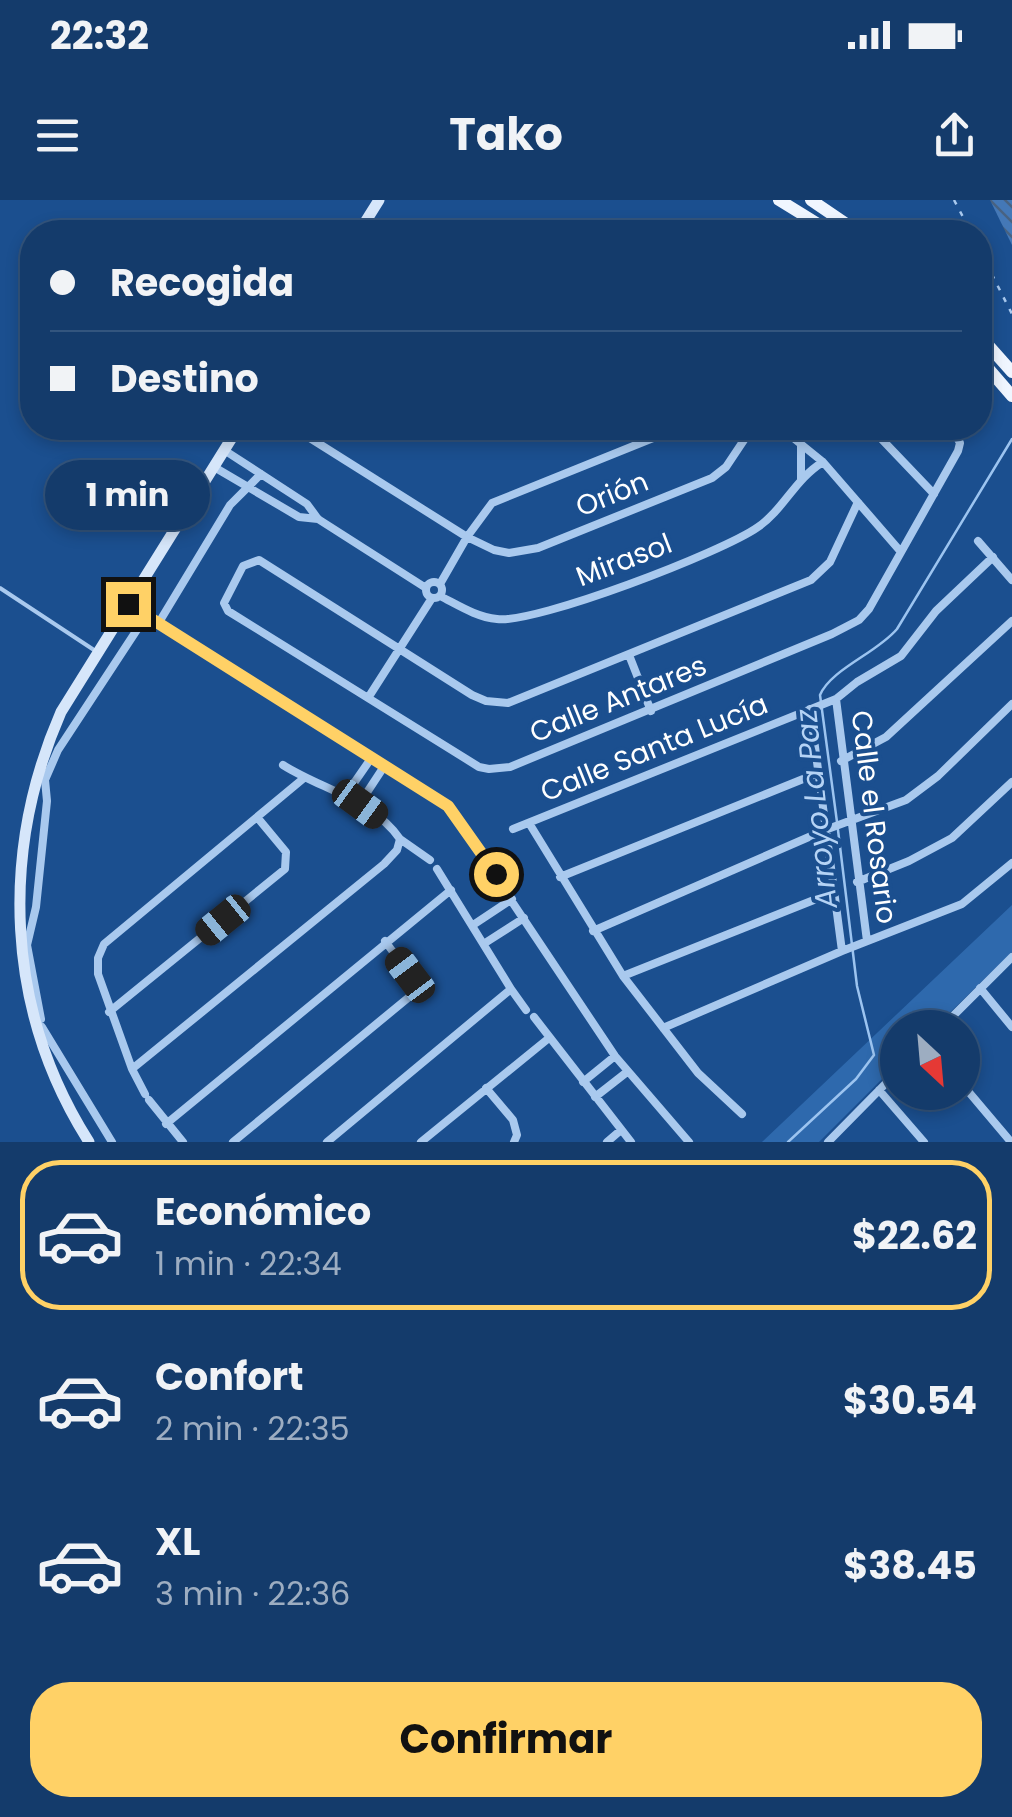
<!DOCTYPE html>
<html lang="es">
<head>
<meta charset="utf-8">
<style>
  :root { --surface:#143b6b; --page:#214673; --text:#f1f3f6; --muted:#9dadc1; --line:#33557e; --accent:#ffd166 }
  body { margin:0; font-family:Poppins,sans-serif; background:var(--page); color:var(--text); height:100vh; display:flex; flex-direction:column; font-size:38px; white-space:nowrap }
  * { box-sizing:border-box; margin:0 }
  p { font-size:32px; color:var(--muted) }
  .icon { flex:none; width:55px; height:55px; fill:none; stroke:currentColor; stroke-width:2; stroke-linecap:round; stroke-linejoin:round }
  .map { position:relative; height:942px; overflow:hidden }
  .panel { display:flex; flex-direction:column; background:var(--surface); flex:1 }
  .panel>* { flex:none }
  .hud { position:absolute; left:20px; top:20px; width:972px; height:220px; border-radius:40px; box-shadow:0 5px 15px #0003,0 0 0 2px var(--line); display:grid; align-content:center; height:220px; padding:0 30px; background:var(--surface) }
  .needle { width:65px; rotate:154deg }
  .fabs { position:absolute; left:880px; top:810px; display:grid; gap:20px }
  .fabs a { display:grid; place-items:center; width:100px; height:100px; border-radius:50%; background:var(--surface); box-shadow:0 5px 15px #0003,0 0 0 2px var(--line); font-size:50px }
  .end { position:absolute; width:45px; height:45px; margin:-22px; border:12px solid #ffd166; background:#111; box-shadow:0 0 0 5px #111 }
  .from { border-radius:50% }
  .bubble { position:absolute; height:70px; border-radius:35px; background:var(--surface); box-shadow:0 5px 15px #0003,0 0 0 2px var(--line); font-size:32px; font-weight:700; line-height:70px; text-align:center }
  .car { position:absolute; width:30px; height:60px; margin:-30px -15px; border-radius:12px; box-shadow:0 0 8px 2px #0007; background:linear-gradient(#222 24%,#8ab4d8 0 40%,#222 0 76%,#8ab4d8 0 86%,#222 0) }
  .hud b { display:flex; align-items:center; gap:35px; height:95px; font-size:38px }
  .hud b+b { border-top:2px solid var(--line) }
  .hud i { width:25px; height:25px; background:var(--text) }
  ul { padding:18px 0 0; list-style:none }
  li { display:flex; align-items:center; gap:30px; height:150px; margin:0 20px 15px; padding:0 10px; border:5px solid transparent; border-radius:40px }
  li div { flex:1 }
  li b { display:block; font-size:38px }
  li em { font-style:normal; font-weight:700 }
  li.selected { border-color:var(--accent) }
  li>.icon { width:90px; height:90px; stroke-width:1.5 }
  .action { display:flex; gap:20px; margin-top:auto; padding:20px 30px }
  .action a { flex:1; height:115px; border-radius:40px; background:var(--accent); color:#111; font-size:40px; font-weight:700; line-height:115px; text-align:center }
  .status { display:flex; justify-content:space-between; align-items:center; height:70px; padding:0 50px; background:var(--surface); direction:ltr }
  .status svg { height:28px; fill:currentColor }
  header { display:flex; justify-content:space-between; align-items:center; height:130px; padding:0 30px; background:var(--surface); font-size:45px; font-weight:700 }
  .map>svg:first-child { display:block }
  .green { fill:#2e69ad }
  .lines { fill:none; stroke-linecap:round; stroke-linejoin:round }
  .stream { stroke:#9cc4f0; stroke-width:2.5 }
  .building { fill:url(#building-back-hatch) }
  .path { stroke:#a9c9ee; stroke-width:2.5; stroke-dasharray:5 8; stroke-linecap:butt }
  .service { stroke:#a9c9ee; stroke-width:4 }
  .minor { stroke:#a9c9ee; stroke-width:8 }
  .secondary { stroke:#d6e6fa; stroke-width:11 }
  .primary { stroke:#f0f6ff; stroke-width:12 }
  .route { stroke:#ffd166; stroke-width:12 }
  .labels { text-anchor:middle; dominant-baseline:central; stroke-width:8; stroke-linejoin:round; paint-order:stroke }
  .street-label { font-size:28px; fill:#fff; stroke:#1b4f8f }
  .water-label { font-size:30px; font-style:italic; fill:#b5d3f5; stroke:#1b4f8f }
</style>
</head>
<body>
<div class="status"><b>22:32</b><svg viewBox="0 0 49 12"><path d="M0 12V9h3v3zM5 12V6h3v6zM10 12V3h3v9zM15 12V0h3v12zM26 1h20v11H26zM47 4h2v5h-2z"/></svg></div>
<header><svg class="icon" aria-label="menu" viewBox="0 0 24 24"><path d="M4 6h16M4 12h16M4 18h16"/></svg>Tako<svg class="icon" aria-label="share" viewBox="0 0 24 24"><path d="M12 15V3M7 8l5-5 5 5M5 13v7h14v-7"/></svg></header>
<div class="map">
<svg width="1012" height="942" viewBox="0 0 1012 942">
  <defs>
    <pattern id="building-back-hatch" width="6" height="6" patternUnits="userSpaceOnUse" patternTransform="scale(2.5)"><rect width="6" height="6" fill="#4478b7"/><path d="M-1 5l2 2M0 0l6 6M5-1l2 2" fill="none" stroke="#486282"/></pattern>
  </defs>
  <rect width="100%" height="100%" fill="#1b4f8f"/>
  <!-- green -->
  <path class="green" d="M1012,705V752L935,827L898,828L897,864L819,942H762Z"/>
  <g class="lines">
    <!-- stream -->
    <path class="stream" d="M837,622L820,495C831,469 877,453 897,429L1012,239
      M788,942L856,879L874,855L857,786L838,630"/>
  </g>
  <!-- building -->
  <path class="building" d="M990,0H1012V45Z"/>
  <g class="lines">
    <!-- path -->
    <path class="path" d="M954,0L971,32
      M980,51L1012,114"/>
    <!-- service -->
    <path class="service" d="M0,388L94,450"/>
    <!-- minor -->
    <path class="minor" d="M294,228L467,337L494,350L509,353L538,348L712,278L726,267L752,228
      M781,228L823,262L901,352
      M871,228L934,294
      M224,250L307,304L318,319L426,388
      M214,267L299,317L318,319
      M801,279V244
      M858,302L830,362L811,380L508,503L486,501L472,495L259,360L243,366L224,403L228,411L479,567L489,569L510,567L832,434L859,420L869,409L958,251L960,243L952,228
      M978,341L1012,380
      M426 390a8 8 0 1 1 16 0a8 8 0 1 1-16 0Z
      M440,384L467,337L492,303L678,228
      M440,396C458,405 476,417 497,419C536,424 723,352 758,327C784,309 795,279 823,262
      M128,404L448,606L615,856L689,942
      M158,424L230,305L261,274
      M629,455L651,511
      M368,498L432,398
      M836,499L867,741
      M810,509L842,751
      M841,561L886,537L1012,421
      M283,565C321,589 373,600 400,639L397,650L384,664L132,869L98,774V758L104,744L304,578
      M345,596L372,557
      M360,603L385,565
      M529,623L623,776L698,873L742,914
      M513,629L836,499L857,482L901,456L936,411L993,357
      M400,639L430,660
      M560,677L818,573
      M857,682L909,661L952,638L1012,582
      M473,725L512,699
      M593,731L825,630L906,600L938,576L1012,504
      M485,743L524,718
      M623,776L834,692
      M980,788L1012,827
      M511,789L526,810
      M109,812L285,669L286,652L257,617
      M534,817L631,942
      M41,819L27,745L36,707L47,601L45,580L58,550L146,416
      M42,827L112,942
      M663,828L842,751L962,704L1012,663
      M941,828L1012,757
      M132,869L145,894
      M583,882L615,856
      M962,884L1011,942
      M486,888L513,920L517,935L514,942
      M879,890L924,942
      M595,897L627,872
      M149,900L183,942
      M166,924L451,690
      M233,942L414,793L410,775L385,741
      M327,942L511,789L437,669
      M421,942L549,838
      M607,942L621,930
      M828,942L898,871"/>
    <!-- secondary -->
    <path class="secondary" d="M359,32L379,0
      M89,942C5,810 0,652 61,512L238,228"/>
    <!-- primary -->
    <path class="primary" d="M779,0L831,32
      M811,0L858,32
      M980,136L1012,172
      M980,159L1012,196"/>
  </g>
  <g class="lines">
    <!-- route -->
    <path class="route" d="M128,404L448,606L496,674"/>
  </g>
  <g class="labels">
    <!-- street labels -->
    <g class="street-label">
      <text transform="translate(612 294) rotate(-22)">Orión</text>
      <text transform="translate(624 360) rotate(-21)">Mirasol</text>
      <text transform="translate(618 499) rotate(-22)">Calle Antares</text>
      <text transform="translate(654 548) rotate(-22)">Calle Santa Lucía</text>
      <text transform="translate(874 617) rotate(83)">Calle el Rosario</text>
    </g>
    <!-- water labels -->
    <g class="water-label">
      <text transform="translate(816 609) rotate(-96)">Arroyo La Paz</text>
    </g>
  </g>
</svg>
<div class="fabs">
<a><svg class="needle" viewBox="-14 -14 28 28"><path d="M0-13l5 13h-10z" fill="#e53935"/><path d="M0 13l5-13h-10z" fill="#9dadc1"/></svg></a>
</div>
<i class="end from" style="left:496px;top:674px"></i>
<i class="end" style="left:128px;top:404px"></i>
<div class="bubble" style="left:45px;top:260px;width:165px">1 min</div>
<i class="car" style="left:360px;top:604px;rotate:126deg"></i>
<i class="car" style="left:223px;top:720px;rotate:231deg"></i>
<i class="car" style="left:410px;top:775px;rotate:323deg"></i>
<div class="hud">
<b><i class="from"></i>Recogida</b>
<b><i></i>Destino</b>
</div>
</div>
<section class="panel">
<ul>
<li class="selected"><svg class="icon" aria-label="car" viewBox="0 0 24 24"><path d="M5 17H2v-5l4-1 3-4h7l3 4 3 1v5h-3M9 17h6M6 11h13"/><circle cx="7" cy="17" r="2"/><circle cx="17" cy="17" r="2"/></svg><div><b>Económico</b><p>1 min · 22:34</p></div><em>$22.62</em></li>
<li><svg class="icon" aria-label="car" viewBox="0 0 24 24"><path d="M5 17H2v-5l4-1 3-4h7l3 4 3 1v5h-3M9 17h6M6 11h13"/><circle cx="7" cy="17" r="2"/><circle cx="17" cy="17" r="2"/></svg><div><b>Confort</b><p>2 min · 22:35</p></div><em>$30.54</em></li>
<li><svg class="icon" aria-label="car" viewBox="0 0 24 24"><path d="M5 17H2v-5l4-1 3-4h7l3 4 3 1v5h-3M9 17h6M6 11h13"/><circle cx="7" cy="17" r="2"/><circle cx="17" cy="17" r="2"/></svg><div><b>XL</b><p>3 min · 22:36</p></div><em>$38.45</em></li>
</ul>
<div class="action"><a>Confirmar</a></div>
</section>
</body>
</html>
